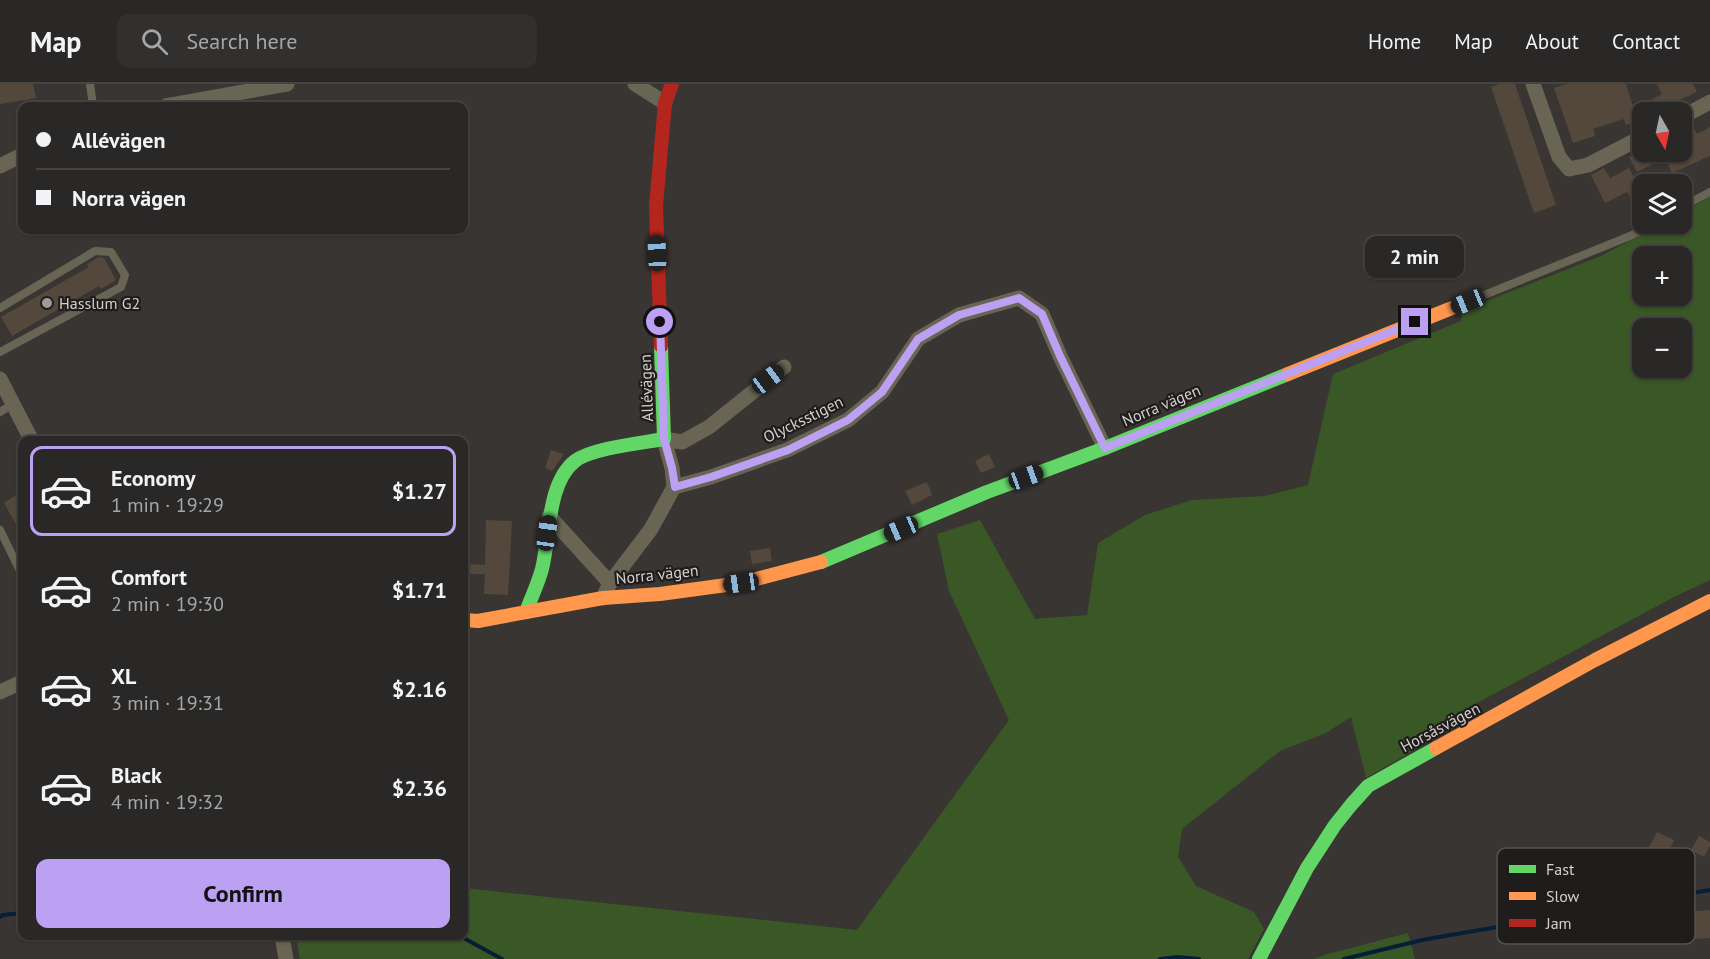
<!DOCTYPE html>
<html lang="en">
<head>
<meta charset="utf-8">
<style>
  :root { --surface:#2a2826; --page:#32302e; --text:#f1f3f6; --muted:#a5a6a7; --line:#464443; --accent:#bca0f2 }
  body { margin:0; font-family:"PT Sans",sans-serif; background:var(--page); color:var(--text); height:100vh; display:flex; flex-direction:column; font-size:22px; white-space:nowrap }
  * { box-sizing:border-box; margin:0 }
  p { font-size:20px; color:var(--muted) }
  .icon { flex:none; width:33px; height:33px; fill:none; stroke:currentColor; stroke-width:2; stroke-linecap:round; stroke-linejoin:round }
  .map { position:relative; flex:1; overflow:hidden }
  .details { position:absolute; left:18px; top:352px; width:450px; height:504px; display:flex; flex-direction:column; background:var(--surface); border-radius:12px; box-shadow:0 2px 4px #0004,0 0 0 2px var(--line) }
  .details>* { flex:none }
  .hud { position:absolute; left:18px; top:18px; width:450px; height:132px; border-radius:12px; box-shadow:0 2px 4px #0004,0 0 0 2px var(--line); display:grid; align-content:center; height:132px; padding:0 18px; background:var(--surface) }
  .needle { width:39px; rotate:171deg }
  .buttons { position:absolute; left:1632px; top:18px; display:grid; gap:12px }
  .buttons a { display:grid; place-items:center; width:60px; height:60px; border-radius:12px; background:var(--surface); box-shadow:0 2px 4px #0004,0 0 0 2px var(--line); font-size:30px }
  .end { position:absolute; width:27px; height:27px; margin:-14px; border:8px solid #bca0f2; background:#111; box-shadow:0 0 0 3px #111 }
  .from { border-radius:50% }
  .bubble { position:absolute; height:42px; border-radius:12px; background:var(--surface); box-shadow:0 2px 4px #0004,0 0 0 2px var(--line); font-size:20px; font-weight:600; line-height:42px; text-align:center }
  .car { position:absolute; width:18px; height:36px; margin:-18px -9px; border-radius:8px; box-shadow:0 0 4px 2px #0007; background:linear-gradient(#222 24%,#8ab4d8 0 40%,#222 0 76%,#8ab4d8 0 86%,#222 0) }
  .hud b { display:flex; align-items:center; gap:21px; height:57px; font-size:22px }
  .hud b+b { border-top:2px solid var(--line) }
  .hud i { width:15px; height:15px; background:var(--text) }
  ul { padding:10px 0 0; list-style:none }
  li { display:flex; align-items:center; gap:18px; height:90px; margin:0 12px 9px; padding:0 6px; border:3px solid transparent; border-radius:12px }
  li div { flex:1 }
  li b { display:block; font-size:22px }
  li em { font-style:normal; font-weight:600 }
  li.active { border-color:var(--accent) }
  li>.icon { width:54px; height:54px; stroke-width:1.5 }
  .action { display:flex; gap:12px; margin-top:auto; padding:12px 18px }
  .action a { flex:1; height:69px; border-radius:12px; background:var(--accent); color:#111; font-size:24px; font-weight:600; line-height:69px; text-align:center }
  header { display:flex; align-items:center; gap:36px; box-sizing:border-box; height:84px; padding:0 30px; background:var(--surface); border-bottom:2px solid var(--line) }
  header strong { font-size:28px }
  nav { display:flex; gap:33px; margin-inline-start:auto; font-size:21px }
  .search { width:420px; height:54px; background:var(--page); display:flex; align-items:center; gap:15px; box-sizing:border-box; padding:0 21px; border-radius:12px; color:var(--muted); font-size:22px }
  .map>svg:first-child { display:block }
  .green { fill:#3a5825; fill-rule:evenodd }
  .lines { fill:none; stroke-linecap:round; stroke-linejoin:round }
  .stream { stroke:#061f37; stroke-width:4 }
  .building { fill:#54483c }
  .lane { stroke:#686554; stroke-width:8 }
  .street { stroke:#686554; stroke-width:15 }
  .fast { stroke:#63d668; stroke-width:14 }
  .slow { stroke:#ff974d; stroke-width:14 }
  .jam { stroke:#b3261e; stroke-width:14 }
  .route { stroke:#bca0f2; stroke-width:8 }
  .poi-dot { fill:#9d9a98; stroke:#1f1d1b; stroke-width:2 }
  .labels { text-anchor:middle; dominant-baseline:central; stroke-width:4.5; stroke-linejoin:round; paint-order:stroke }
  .poi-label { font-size:16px; fill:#d3d0ce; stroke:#1f1d1b; text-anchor:start }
  .street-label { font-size:16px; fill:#d3d0ce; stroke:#1f1d1b }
  .key { fill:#1f1d1b; stroke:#555351; stroke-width:1.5 }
  .key-label { font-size:16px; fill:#d3d0ce }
</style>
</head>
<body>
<header>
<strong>Map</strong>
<div class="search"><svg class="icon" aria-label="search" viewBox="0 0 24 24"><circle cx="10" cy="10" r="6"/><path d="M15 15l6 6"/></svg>Search here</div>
<nav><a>Home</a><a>Map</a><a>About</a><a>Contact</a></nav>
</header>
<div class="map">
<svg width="1710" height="875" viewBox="0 0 1710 875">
  <rect width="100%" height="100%" fill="#383533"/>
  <!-- green -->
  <path class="green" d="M1710,113V496L1674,513L1440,639L1439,652L1366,694L1351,633L1326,649L1280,667L1182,745L1178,773L1196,802L1254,828L1264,845L1248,875H300L296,852H464V804L857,846L1009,636L949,507L937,450L980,436L1035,535L1087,531L1098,459L1145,431L1192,416L1265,412L1308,401L1333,290L1461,237V227L1601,172L1662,140H1682V129ZM1642,172H1682V212H1642ZM1642,244H1682V284H1642Z
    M1408,849L1415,875H1314L1324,871Z"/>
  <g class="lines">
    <!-- stream -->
    <path class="stream" d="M0,833L3,831L22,829
      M460,852L502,875
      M1160,875L1178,873L1199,875
      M1344,875L1422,856L1710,806"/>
  </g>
  <!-- building -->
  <path class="building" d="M0,0H33L36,14L0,20Z
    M1499,0H1515L1556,121L1534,129L1491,3Z
    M1566,0H1626L1634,25L1662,10L1657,0H1693L1697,8L1653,28H1642V34L1638,37L1626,41L1624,35L1593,45L1595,52L1573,59L1554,4Z
    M1710,43V72L1672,89L1664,72L1673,68H1682V52L1695,46L1697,50Z
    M1639,68H1652L1657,78L1637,88L1629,73Z
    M1604,84L1610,94L1629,84L1640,105L1629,111L1627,108L1605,119L1591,91Z
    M99,173L104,174L116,196L101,205L99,202L12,252L1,233L89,183L87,180Z
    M551,366L564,370L552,387L545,384Z
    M989,370L995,383L981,389L975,377Z
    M927,398L932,411L912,421L905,407Z
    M18,410L22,419V451L4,419Z
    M486,436L512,437L508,511L484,510L485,490H468V480L485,481Z
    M770,464L772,477L752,480L750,467Z
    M1657,748L1674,756L1667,772L1649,764Z
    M1699,752L1710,758V762L1704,773L1691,766Z
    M1710,826V854L1660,857L1658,830Z"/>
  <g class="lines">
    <!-- lane -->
    <path class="lane" d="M90,0L93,22
      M1682,123L1710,108
      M0,224L95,167L111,168L125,191L121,203L0,268
      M1452,224L1630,152L1653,140
      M0,328L13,320
      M0,446L22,491"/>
    <!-- street -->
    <path class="street" d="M635,0L665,19
      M1533,0L1559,73L1569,85L1588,81L1642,53
      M166,22L287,0
      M1682,33L1710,18
      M0,82L22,71
      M0,295L32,357
      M674,403L711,393L787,366L848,336L882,308L918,255L959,231L1019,214L1042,230L1060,272L1105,364
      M549,432L610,499
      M603,514L610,499L651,445L674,403L672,384L664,355L682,358L709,343L784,283
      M0,608L22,598
      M282,852L286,875"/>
    <!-- fast -->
    <path class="fast" d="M821,478L987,408L1105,364L1288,290
      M526,528C531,514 538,500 542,485C550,453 547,399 575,377C592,364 642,359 664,355L661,262
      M1259,875L1307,784L1335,741L1351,721L1368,702L1436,664"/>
    <!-- slow -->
    <path class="slow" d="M1288,290L1452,224
      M464,536L478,537L603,514L660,510L741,499L821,478
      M1436,664L1595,576L1710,517"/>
    <!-- jam -->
    <path class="jam" d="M661,262L656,122L665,19L672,0"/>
  </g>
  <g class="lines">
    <!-- route -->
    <path class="route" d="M660,238L664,355L672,384L675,403L711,393L788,366L848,336L882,308L918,255L959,231L1019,214L1042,230L1060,272L1105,364L1415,238"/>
  </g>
  <!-- markers -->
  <circle class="poi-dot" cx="47" cy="219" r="6"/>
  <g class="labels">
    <!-- poi labels -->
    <g class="poi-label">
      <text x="59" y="219">Hasslum G2</text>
    </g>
    <!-- street labels -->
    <g class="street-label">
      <text transform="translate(646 304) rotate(-92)">Allévägen</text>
      <text transform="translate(1161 321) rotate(-23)">Norra vägen</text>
      <text transform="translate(803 335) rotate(-26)">Olycksstigen</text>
      <text transform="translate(657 490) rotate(-6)">Norra vägen</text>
      <text transform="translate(1440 643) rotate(-28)">Horsåsvägen</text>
    </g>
  </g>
  <!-- legend -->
  <rect x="1497" y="764" width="198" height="96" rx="9" class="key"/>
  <rect x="1509" y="781" width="27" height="8" fill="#63d668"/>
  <rect x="1509" y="808" width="27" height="8" fill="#ff974d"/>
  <rect x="1509" y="835" width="27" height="8" fill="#b3261e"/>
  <g class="key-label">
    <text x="1546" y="791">Fast</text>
    <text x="1546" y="818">Slow</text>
    <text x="1546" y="845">Jam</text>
  </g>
</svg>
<div class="buttons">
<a><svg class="needle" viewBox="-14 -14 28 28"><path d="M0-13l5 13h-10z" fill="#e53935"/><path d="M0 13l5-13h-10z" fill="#a5a6a7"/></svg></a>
<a><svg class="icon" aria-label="layers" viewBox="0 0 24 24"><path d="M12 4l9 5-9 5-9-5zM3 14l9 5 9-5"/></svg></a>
<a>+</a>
<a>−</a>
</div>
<i class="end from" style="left:660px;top:238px"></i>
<i class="end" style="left:1415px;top:238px"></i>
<div class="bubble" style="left:1365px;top:152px;width:99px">2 min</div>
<i class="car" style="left:657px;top:169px;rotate:358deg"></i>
<i class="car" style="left:1468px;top:218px;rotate:248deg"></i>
<i class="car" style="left:768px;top:295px;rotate:53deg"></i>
<i class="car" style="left:1026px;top:393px;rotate:70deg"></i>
<i class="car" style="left:901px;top:445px;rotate:247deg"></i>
<i class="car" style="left:547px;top:449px;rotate:8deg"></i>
<i class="car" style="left:741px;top:499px;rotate:262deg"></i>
<div class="hud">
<b><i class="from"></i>Allévägen</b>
<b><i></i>Norra vägen</b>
</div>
<section class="details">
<ul>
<li class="active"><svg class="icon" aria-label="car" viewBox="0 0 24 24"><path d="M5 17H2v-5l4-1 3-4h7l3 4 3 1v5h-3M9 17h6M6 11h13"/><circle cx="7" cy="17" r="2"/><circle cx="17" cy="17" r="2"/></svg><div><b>Economy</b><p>1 min · 19:29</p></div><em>$1.27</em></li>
<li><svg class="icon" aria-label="car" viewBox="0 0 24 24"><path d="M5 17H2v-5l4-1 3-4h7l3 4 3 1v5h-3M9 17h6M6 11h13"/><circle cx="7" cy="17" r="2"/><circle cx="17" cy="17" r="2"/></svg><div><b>Comfort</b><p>2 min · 19:30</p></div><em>$1.71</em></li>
<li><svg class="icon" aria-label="car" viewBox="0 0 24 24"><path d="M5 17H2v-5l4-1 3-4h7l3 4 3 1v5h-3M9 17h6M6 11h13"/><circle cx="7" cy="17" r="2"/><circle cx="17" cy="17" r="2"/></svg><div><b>XL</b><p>3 min · 19:31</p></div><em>$2.16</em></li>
<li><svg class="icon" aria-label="car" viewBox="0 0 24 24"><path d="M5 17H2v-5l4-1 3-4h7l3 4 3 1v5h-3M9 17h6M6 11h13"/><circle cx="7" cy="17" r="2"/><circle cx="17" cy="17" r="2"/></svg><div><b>Black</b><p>4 min · 19:32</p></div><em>$2.36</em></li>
</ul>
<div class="action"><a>Confirm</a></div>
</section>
</div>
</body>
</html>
